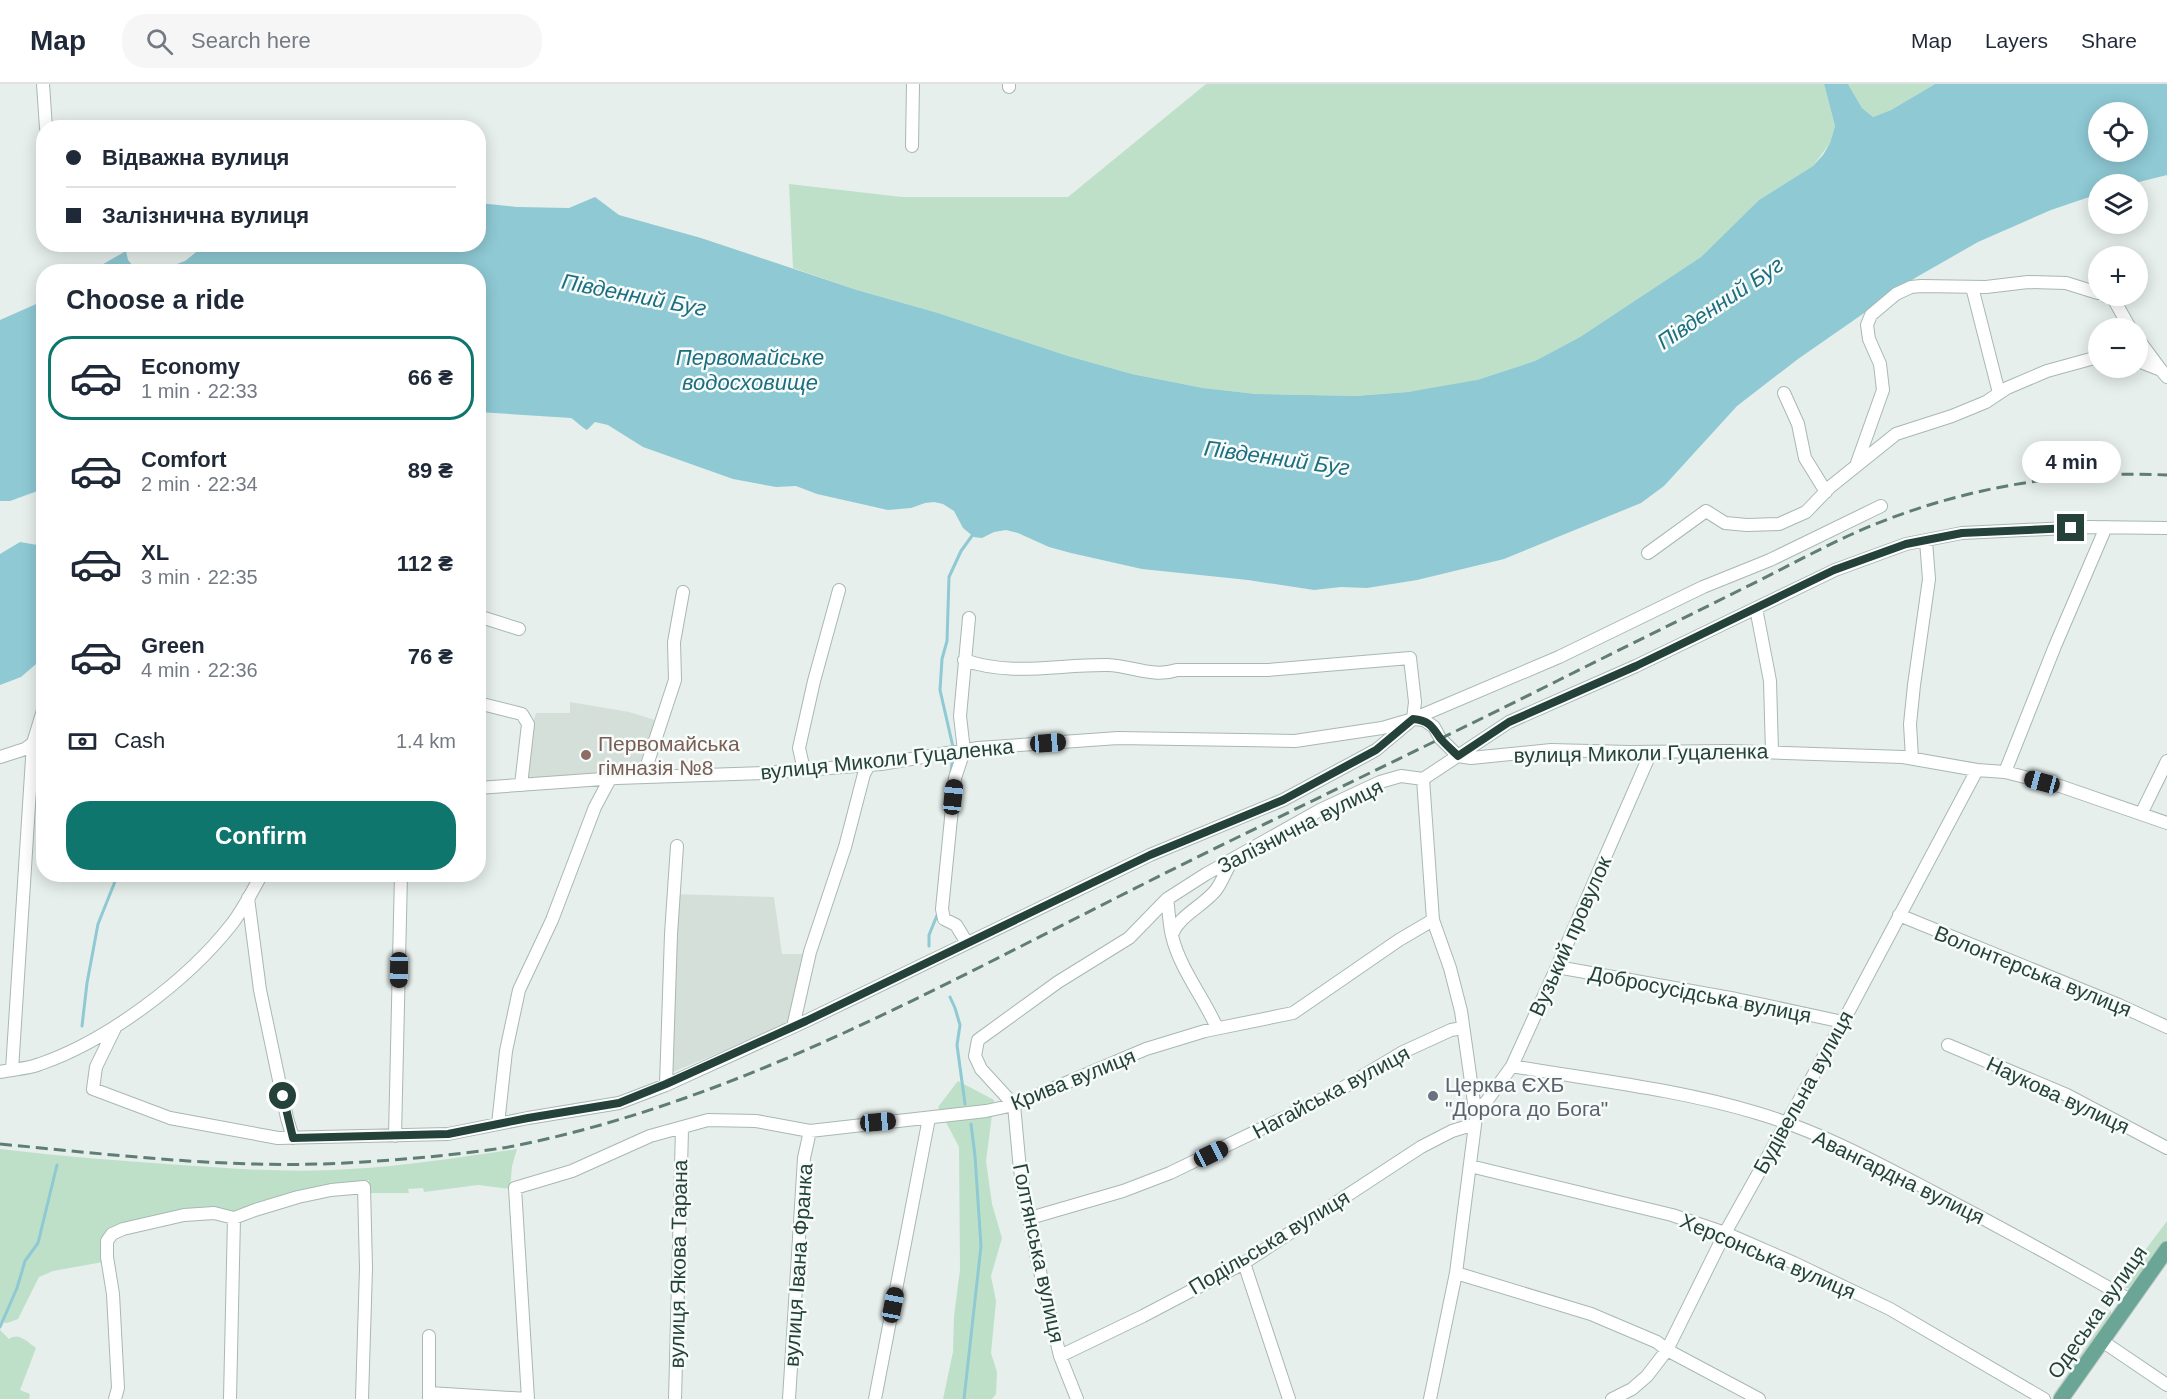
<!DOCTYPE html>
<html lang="en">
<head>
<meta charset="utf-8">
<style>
  :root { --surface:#fff; --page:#f6f6f7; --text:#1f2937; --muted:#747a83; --line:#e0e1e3; --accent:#0f766e }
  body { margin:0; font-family:Helvetica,sans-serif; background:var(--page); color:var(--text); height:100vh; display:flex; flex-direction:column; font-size:22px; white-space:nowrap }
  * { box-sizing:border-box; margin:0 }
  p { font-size:20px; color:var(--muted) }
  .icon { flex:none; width:33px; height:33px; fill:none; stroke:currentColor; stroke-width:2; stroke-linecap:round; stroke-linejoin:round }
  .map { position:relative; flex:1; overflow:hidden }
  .side { position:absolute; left:36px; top:180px; width:450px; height:618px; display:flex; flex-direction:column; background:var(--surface); border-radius:24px; box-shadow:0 3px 15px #0003 }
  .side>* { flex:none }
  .banner { position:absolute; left:36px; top:36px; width:450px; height:132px; border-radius:24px; box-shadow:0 3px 15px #0003; display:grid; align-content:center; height:132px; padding:0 30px; background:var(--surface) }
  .fabs { position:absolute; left:2088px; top:18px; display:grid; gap:12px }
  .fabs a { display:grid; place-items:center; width:60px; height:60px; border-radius:50%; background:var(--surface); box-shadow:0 3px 15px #0003; font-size:30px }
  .end { position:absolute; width:27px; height:27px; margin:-14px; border:8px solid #24423a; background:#fff; box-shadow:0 0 0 3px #fff }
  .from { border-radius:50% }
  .bubble { position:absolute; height:42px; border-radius:21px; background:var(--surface); box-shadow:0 3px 15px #0003; font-size:20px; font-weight:700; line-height:42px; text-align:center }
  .car { position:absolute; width:18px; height:36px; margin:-18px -9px; border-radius:8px; box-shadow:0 0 4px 2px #0007; background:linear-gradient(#222 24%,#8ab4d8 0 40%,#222 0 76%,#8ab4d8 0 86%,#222 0) }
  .banner b { display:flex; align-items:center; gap:21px; height:57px; font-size:22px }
  .banner b+b { border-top:2px solid var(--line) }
  .banner i { width:15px; height:15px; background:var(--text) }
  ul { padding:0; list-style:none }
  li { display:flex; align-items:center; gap:18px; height:84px; margin:0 12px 9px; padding:0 18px; border:3px solid transparent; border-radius:24px }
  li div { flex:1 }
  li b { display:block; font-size:22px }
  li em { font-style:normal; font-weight:700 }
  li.selected { border-color:var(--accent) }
  li>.icon { width:54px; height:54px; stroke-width:1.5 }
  h2 { padding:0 30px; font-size:27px; line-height:72px }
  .pay { display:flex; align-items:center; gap:15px; height:66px; padding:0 30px; font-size:22px }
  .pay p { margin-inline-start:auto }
  .cta { display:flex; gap:12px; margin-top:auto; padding:12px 30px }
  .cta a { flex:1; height:69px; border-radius:24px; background:var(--accent); color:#fff; font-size:24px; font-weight:700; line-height:69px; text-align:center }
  header { display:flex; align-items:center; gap:36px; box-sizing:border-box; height:84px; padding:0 30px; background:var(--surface); border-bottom:2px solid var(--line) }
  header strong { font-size:28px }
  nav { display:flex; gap:33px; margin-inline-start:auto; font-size:21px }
  .search { width:420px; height:54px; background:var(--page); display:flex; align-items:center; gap:15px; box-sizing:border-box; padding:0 21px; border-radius:24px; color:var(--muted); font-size:22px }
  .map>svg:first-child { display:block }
  .built { fill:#d4dfda }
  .green { fill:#bfe0c8 }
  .water { fill:#8ec9d4; fill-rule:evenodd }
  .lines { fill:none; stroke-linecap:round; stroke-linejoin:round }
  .stream { stroke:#8ec9d4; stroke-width:3 }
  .minor-casing { stroke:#a8b8b2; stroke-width:14 }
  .major-casing { stroke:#c2cac8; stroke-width:17 }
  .minor { stroke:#fff; stroke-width:12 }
  .major { stroke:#6aa596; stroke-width:15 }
  .rail { stroke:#5f7d75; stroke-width:3; stroke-dasharray:12 6; stroke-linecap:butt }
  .route { stroke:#24423a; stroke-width:8 }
  .education-dot { fill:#8d6e63; stroke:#f7fbf9; stroke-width:2 }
  .worship-dot { fill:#6b7280; stroke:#f7fbf9; stroke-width:2 }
  .labels { text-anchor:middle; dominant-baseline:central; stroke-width:5; stroke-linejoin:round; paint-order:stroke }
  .education-label { font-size:21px; fill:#785e54; stroke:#f7fbf9; text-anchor:start }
  .street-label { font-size:21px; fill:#24423a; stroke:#f7fbf9 }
  .worship-label { font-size:21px; fill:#5b616d; stroke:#f7fbf9; text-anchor:start }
  .water-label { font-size:22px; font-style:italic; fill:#1c6f80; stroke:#f7fbf9 }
</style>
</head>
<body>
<header>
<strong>Map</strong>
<div class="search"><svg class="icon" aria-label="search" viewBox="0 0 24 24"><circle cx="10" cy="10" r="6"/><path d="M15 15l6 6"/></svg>Search here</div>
<nav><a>Map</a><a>Layers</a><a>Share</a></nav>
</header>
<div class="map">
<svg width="2167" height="1315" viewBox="0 0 2167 1315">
  <rect width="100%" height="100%" fill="#e6efeb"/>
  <!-- built -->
  <path class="built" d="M570,618L629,628L655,636L637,688L530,696L527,691L529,653L536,629H570Z
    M673,810L774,813L782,870H804L788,940L673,988Z"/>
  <!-- green -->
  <path class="green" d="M1206,0H1824L1835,42L1830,59L1813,82L1759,116L1701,173L1580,253L1535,277L1477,296L1453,302L1408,308L1355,312L1256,310L1203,304L1132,290L1068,272L938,229L857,206L793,184L789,100L902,113H1068Z
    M1848,0H1935L1891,26L1873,33L1862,24Z
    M958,997L994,1016L986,1077L992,1120L1002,1154L991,1192L996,1217L991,1269L997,1288L996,1310L992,1315H943L953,1268L954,1232L960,1186L959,1063L938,1023Z
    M0,1065C60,1072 121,1077 181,1081C237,1085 294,1089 350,1085C406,1082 461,1073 517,1065L512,1082L510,1105L478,1101L424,1108L423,1104L408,1105L409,1109H370L369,1096L240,1127L119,1142L107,1146L101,1161L103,1178L53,1187L39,1193L18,1235L7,1239L0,1238Z
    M2167,1137V1155L2131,1204H2125L2146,1165Z
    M2111,1226V1231L2057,1310L2053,1311Z
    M0,1246L9,1255C19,1248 27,1258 36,1264L20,1306L30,1310L29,1315H0Z"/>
  <!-- water -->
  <path class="water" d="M1824,0H1848L1862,24L1873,33L1891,26L1935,0H2167V91L2131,100H2098V110L2051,126L1978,158L1915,194L1880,218L1798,275L1737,322L1664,402L1641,419L1504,475L1417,496L1367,504L1341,503L1314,506L1248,496L1142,485L1071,469L1049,463L1018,449L1006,446L994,448L982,454L974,453L963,444L954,427L943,420L934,418L925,419L911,424L888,426L817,410L796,402L776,403L733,395L643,363L608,341L595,338L587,346C584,345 577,338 571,334L479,328L478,188H156L185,177L205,161L478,160L479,119L517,123L569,124L595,113L619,131L626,133L701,154L857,206L938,229L1068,272L1132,290L1203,304L1256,310L1355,312L1408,308L1477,296L1535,277L1580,253L1701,173L1759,116L1813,82L1823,71L1830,59L1835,42ZM2098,28H2138V68H2098Z
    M126,167L128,176L137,187H91Z
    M43,217V405L10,417H0V236Z
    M20,458L43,462V574L21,593L0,601V470Z"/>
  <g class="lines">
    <!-- stream -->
    <path class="stream" d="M953,663L940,606L942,575L947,557L949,493L961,467L974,449
      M951,688L952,679
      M929,862V851L938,829
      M950,913L955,924L960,941L957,961L965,1020
      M82,942L87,899L98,840L118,790
      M0,1243L17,1204L25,1177L38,1159L57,1081
      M964,1315L981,1162L975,1072L971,1040"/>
    <defs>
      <path id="minor" d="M43,0L46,44
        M1009,0V3
        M912,62L913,0
        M1972,203L1999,309
        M2106,212L2113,214L2130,244
        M2138,255L2161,286
        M2138,277L2161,286L2167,293
        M1784,309L1798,340L1805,374L1826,408
        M1857,379L1883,306L1880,280L1869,255L1867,241L1871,231L1896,210L1911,203L1921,202L1986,203L2028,198L2066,199L2098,209
        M1648,469L1706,427L1725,439L1747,441L1779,440L1806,428L1830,403L1896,350L1952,332L1986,318L2007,304L2047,287L2098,273
        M1756,524L1770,597L1772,668
        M478,532L519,545
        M964,576C1012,593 1059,580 1108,581C1132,582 1153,594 1177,586H1268L1410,574L1415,618L1413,635
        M478,619L522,630L528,640L521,701
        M0,673L25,665L33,659
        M1912,674L1910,640L1914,601L1929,495L1926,457
        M804,686L799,664L814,597L839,506
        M2005,688L2055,562L2106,443
        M643,693L675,596L674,558L683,508
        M1423,695L1433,836L1450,884L1461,927L1476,1033L1456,1189L1430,1315
        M478,704L617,694L765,689L881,680L978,664L1118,654L1295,657L1382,644L1413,635L1424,636L1434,643L1440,654L1458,672L1471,674L1551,666L1629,668L1730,667L1903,673L1977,686L2005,688L2060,702L2167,739
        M2141,730L2167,677
        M248,814L260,906L287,1034L293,1054
        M1167,815C1169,827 1169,840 1172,852C1180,885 1204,914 1217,944
        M1899,831L2119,921L2167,943
        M1172,850C1181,830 1202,823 1216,806C1222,798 1226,786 1232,777
        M967,859L956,841L944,835L942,825L955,694L964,667L960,632L969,534
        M1557,883L1736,915L1843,938
        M793,943L810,868L845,763L864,690L869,681
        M115,944L96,983L93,1005L170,1034L278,1054L448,1050L528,1034L619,1019L666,1001L806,937L1150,771L1283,716L1376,666L1413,635L1559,573L1703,503L1770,476L1881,422
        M1948,961L2067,1011L2167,1064
        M1512,982C1593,996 1677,1005 1757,1029C1818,1047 1874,1077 1931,1107C1998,1142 2064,1178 2130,1216
        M12,986L33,659L44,623
        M0,988C13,985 28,985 40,980C107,957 187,897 231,841C243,826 252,807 262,790
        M666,1001L671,850L677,762
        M1475,1026L1486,1018L1512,982L1557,883L1651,668
        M498,1040L506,967L519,906L552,836L595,723L610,695
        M395,1052L401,790
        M1470,1082L1672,1131L1725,1149L1794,1179L1890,1225L2044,1315
        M1030,1134L1123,1107L1170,1089L1331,1011L1403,968L1451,946L1463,944
        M1244,1179L1289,1315
        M1456,1189L1591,1230L1657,1258L1667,1266L1759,1315
        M2102,1257L2167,1301
        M1060,1272L1143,1232L1244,1179L1421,1063L1452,1047L1475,1040
        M429,1309L528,1315
        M115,1315L118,1304L113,1210L107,1173V1157L112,1150L123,1145L184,1131L214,1129L234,1134L255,1126L298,1113L331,1106L364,1103L366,1184L362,1315
        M230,1315L234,1134
        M429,1315V1252
        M528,1315L515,1104L572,1087L650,1052L708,1036L756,1037L810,1047L986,1027L1014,1021L1146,965L1205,947L1293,929L1399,856L1433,836
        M675,1315L682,1045
        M789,1315L804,1074L810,1047
        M875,1315L929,1034
        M1077,1315L1060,1272L1037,1175L1020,1086L1014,1021L981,985L975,972L978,956L1058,898L1129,854L1167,815L1206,790L1320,726L1380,698L1401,692L1423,695L1509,638L1636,582L1835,486L1906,460L1962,449L2088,443L2167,444
        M1612,1315L1632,1305L1647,1292L1667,1266L1725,1149L1843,938L1977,686"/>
      <path id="major" d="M2061,1315L2167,1165"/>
    </defs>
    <!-- minor casing -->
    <use href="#minor" class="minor-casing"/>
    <!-- major casing -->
    <use href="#major" class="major-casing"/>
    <!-- minor -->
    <use href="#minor" class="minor"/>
    <!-- major -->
    <use href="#major" class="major"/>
    <!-- rail -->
    <path class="rail" d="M0,1060C85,1068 170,1078 255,1080C313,1082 371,1078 429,1073C463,1069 499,1066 533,1058C738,1013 924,911 1110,817C1259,741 1410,671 1559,596C1621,565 1684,534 1746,503C1781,486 1815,467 1850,451C1949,406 2059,386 2167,391"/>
  </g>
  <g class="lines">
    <!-- route -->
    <path class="route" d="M283,1012L293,1054L448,1050L528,1034L619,1019L666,1000L806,937L1150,771L1283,716L1376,666L1413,635C1428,636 1432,642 1440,654C1445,660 1452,666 1458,672L1509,638L1636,582L1834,486L1906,460L1962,449L2071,444"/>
  </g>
  <!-- markers -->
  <circle class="education-dot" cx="586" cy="671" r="6"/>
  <circle class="worship-dot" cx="1433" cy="1012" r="6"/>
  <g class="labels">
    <!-- education labels -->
    <g class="education-label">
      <text x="598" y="659">Первомайська<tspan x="598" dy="24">гімназія №8</tspan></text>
    </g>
    <!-- street labels -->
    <g class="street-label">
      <text transform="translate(1641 669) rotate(-1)">вулиця Миколи Гуцаленка</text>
      <text transform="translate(887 675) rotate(-6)">вулиця Миколи Гуцаленка</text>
      <text transform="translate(1300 742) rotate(-27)">Залізнична вулиця</text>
      <text transform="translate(1570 852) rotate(-66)">Вузький провулок</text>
      <text transform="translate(2033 887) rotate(22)">Волонтерська вулиця</text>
      <text transform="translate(1700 910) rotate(11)">Добросусідська вулиця</text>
      <text transform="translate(1073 995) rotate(-22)">Крива вулиця</text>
      <text transform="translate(1331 1008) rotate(-28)">Нагайська вулиця</text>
      <text transform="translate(1803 1008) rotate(-61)">Будівельна вулиця</text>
      <text transform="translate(2058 1011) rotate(25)">Наукова вулиця</text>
      <text transform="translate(1899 1093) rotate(26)">Авангардна вулиця</text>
      <text transform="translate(1269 1158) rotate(-31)">Подільська вулиця</text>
      <text transform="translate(1039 1169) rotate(78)">Голтянська вулиця</text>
      <text transform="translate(1768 1172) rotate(23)">Херсонська вулиця</text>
      <text transform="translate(678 1180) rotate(-89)">вулиця Якова Тарана</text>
      <text transform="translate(798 1181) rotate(-86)">вулиця Івана Франка</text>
      <text transform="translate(2097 1228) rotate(-55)">Одеська вулиця</text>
    </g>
    <!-- worship labels -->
    <g class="worship-label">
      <text x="1445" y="1000">Церква ЄХБ<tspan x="1445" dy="24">"Дорога до Бога"</tspan></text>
    </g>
    <!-- water labels -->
    <g class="water-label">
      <text transform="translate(634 211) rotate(11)">Південний Буг</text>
      <text transform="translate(1720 219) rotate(-34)">Південний Буг</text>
      <text x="750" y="273">Первомайське<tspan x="750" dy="25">водосховище</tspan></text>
      <text transform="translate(1277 374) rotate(8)">Південний Буг</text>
    </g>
  </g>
</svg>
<div class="fabs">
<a><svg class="icon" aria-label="locate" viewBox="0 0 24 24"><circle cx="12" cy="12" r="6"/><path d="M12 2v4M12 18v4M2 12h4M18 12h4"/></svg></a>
<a><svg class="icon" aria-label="layers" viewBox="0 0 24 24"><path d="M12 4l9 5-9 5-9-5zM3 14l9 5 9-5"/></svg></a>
<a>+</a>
<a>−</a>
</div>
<i class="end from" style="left:283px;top:1012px"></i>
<i class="end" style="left:2071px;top:444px"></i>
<div class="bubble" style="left:2022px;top:357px;width:99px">4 min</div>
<i class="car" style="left:1048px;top:659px;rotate:86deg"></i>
<i class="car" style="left:2042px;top:698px;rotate:285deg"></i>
<i class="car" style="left:953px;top:713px;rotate:6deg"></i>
<i class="car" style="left:399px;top:886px;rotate:181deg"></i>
<i class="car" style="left:878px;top:1038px;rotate:85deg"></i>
<i class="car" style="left:1211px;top:1070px;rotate:64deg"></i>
<i class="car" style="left:893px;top:1221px;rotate:11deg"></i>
<div class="banner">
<b><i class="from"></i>Відважна вулиця</b>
<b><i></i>Залізнична вулиця</b>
</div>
<section class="side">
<h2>Choose a ride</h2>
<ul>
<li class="selected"><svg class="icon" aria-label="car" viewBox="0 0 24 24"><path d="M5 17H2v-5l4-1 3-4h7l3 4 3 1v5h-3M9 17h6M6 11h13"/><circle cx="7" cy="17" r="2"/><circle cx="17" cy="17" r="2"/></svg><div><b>Economy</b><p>1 min · 22:33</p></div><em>66 ₴</em></li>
<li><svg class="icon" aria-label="car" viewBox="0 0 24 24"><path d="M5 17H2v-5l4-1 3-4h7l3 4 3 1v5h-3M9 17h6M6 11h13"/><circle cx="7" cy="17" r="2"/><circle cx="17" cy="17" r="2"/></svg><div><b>Comfort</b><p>2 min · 22:34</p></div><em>89 ₴</em></li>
<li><svg class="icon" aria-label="car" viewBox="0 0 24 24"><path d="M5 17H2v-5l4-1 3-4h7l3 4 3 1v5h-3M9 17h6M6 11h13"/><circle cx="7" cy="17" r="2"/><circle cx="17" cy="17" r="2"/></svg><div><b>XL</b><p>3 min · 22:35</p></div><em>112 ₴</em></li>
<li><svg class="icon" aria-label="car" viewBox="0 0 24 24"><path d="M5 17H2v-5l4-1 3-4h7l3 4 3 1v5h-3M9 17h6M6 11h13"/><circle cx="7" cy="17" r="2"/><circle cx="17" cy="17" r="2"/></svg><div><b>Green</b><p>4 min · 22:36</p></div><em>76 ₴</em></li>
</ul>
<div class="pay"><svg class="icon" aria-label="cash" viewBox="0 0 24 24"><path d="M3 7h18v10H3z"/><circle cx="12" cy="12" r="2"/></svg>Cash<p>1.4 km</p></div>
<div class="cta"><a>Confirm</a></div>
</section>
</div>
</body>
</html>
